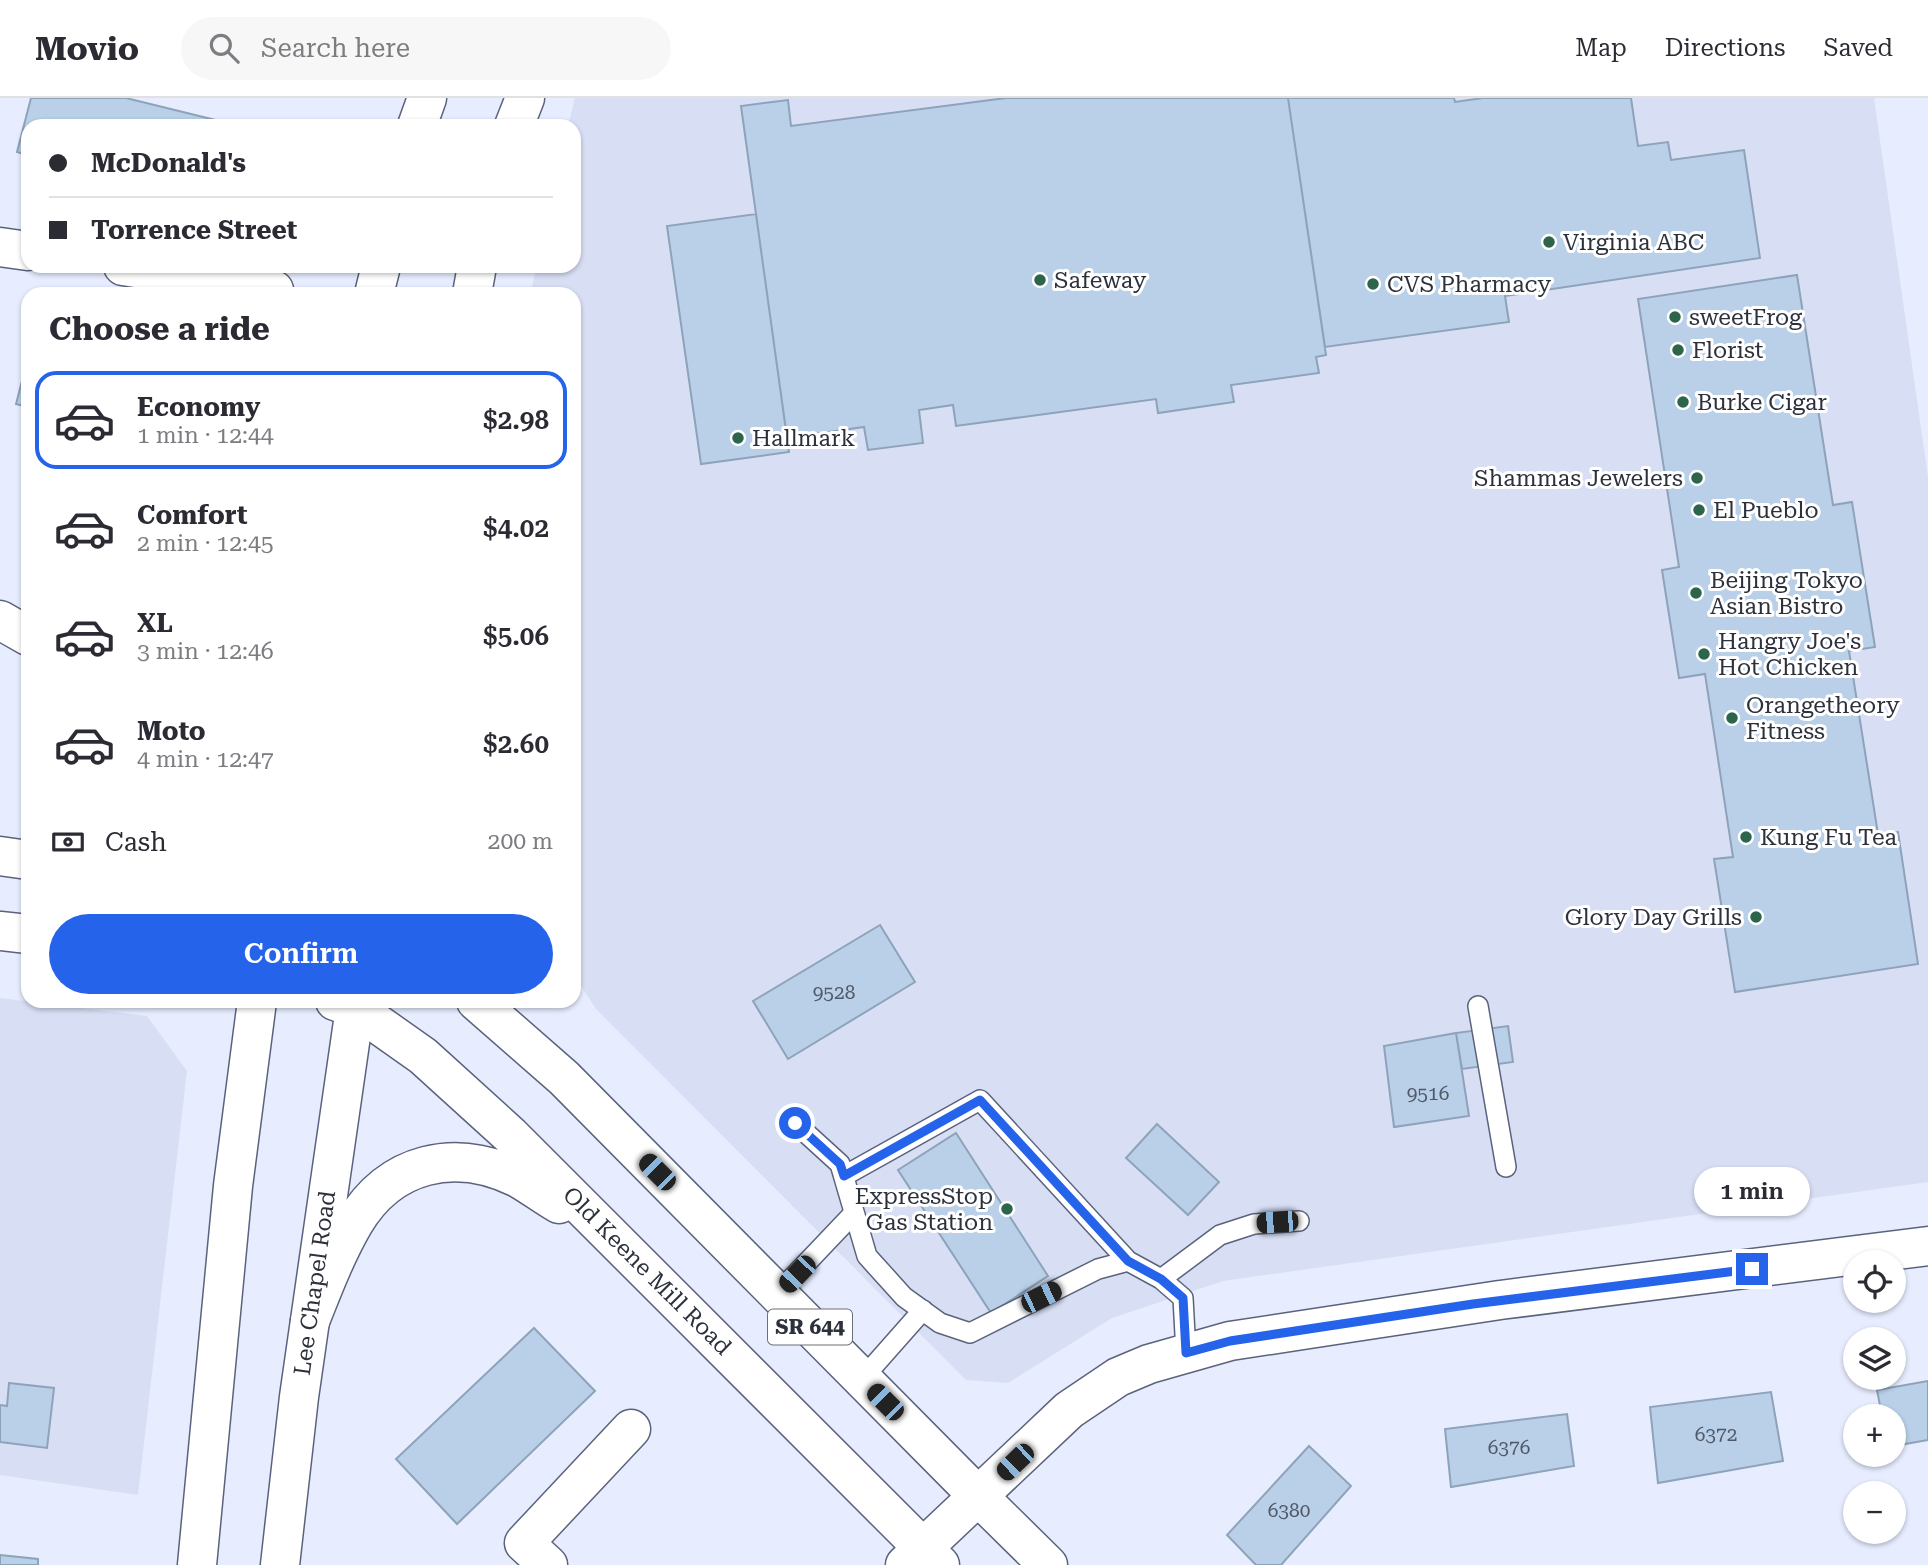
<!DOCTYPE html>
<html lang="en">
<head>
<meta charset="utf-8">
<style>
  :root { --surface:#fff; --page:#f7f7f7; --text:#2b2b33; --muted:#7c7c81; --line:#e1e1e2; --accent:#2563eb }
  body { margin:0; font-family:"Roboto Serif",serif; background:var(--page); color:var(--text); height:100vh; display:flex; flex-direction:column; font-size:26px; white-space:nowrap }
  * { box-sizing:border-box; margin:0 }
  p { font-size:23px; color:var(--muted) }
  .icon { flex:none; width:38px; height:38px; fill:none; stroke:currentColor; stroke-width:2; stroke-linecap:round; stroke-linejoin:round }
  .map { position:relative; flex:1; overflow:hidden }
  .details { position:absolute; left:21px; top:189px; width:560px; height:721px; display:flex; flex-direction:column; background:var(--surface); border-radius:21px; box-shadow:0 2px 5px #0004 }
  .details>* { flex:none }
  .banner { position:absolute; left:21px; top:21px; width:560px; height:154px; border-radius:21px; box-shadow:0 2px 5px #0004; display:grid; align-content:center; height:154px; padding:0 28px; background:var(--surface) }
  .buttons { position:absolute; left:1843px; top:1152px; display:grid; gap:14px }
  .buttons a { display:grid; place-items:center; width:63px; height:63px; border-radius:50%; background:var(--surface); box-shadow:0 2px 5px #0004; font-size:35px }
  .end { position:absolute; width:32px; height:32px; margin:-16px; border:9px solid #2563eb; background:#fff; box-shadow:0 0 0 4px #fff }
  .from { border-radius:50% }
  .bubble { position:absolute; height:49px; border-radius:24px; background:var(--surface); box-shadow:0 2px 5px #0004; font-size:23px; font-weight:600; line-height:49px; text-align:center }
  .car { position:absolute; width:21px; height:42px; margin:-21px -10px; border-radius:9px; box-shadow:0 0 5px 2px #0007; background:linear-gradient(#222 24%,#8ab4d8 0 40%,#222 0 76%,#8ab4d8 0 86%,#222 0) }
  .banner b { display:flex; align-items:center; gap:24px; height:66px; font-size:26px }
  .banner b+b { border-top:2px solid var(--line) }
  .banner i { width:18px; height:18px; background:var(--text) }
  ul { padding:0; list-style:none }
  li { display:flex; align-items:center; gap:21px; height:98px; margin:0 14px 10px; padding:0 14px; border:4px solid transparent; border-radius:21px }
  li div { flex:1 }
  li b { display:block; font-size:26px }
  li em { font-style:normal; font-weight:600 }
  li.current { border-color:var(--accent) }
  li>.icon { width:63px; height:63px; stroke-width:1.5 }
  h2 { padding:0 28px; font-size:32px; line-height:84px }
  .pay { display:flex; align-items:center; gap:18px; height:77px; padding:0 28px; font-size:26px }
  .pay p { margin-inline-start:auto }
  .cta { display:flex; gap:14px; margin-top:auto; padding:14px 28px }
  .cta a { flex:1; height:80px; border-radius:42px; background:var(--accent); color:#fff; font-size:28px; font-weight:600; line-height:80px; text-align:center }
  header { display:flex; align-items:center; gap:42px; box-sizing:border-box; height:98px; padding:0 35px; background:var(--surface); border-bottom:2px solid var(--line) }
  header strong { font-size:33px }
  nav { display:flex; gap:38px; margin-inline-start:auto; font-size:24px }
  .search { width:490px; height:63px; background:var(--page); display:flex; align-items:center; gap:18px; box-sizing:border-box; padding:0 24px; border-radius:38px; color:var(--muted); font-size:26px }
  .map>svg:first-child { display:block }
  .built { fill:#d8dff5 }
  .building { fill:#b9d0e8; stroke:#8da3ba; stroke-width:2 }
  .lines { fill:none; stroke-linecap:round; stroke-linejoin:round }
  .lane-casing { stroke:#5b637c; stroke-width:22 }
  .street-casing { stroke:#5b637c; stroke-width:41 }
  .secondary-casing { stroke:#5b637c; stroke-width:41 }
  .primary-casing { stroke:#5b637c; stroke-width:41 }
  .lane { stroke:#fff; stroke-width:19 }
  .street { stroke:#fff; stroke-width:38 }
  .secondary { stroke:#fff; stroke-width:38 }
  .primary { stroke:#fff; stroke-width:38 }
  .route { stroke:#2563eb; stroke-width:9 }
  .poi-dot { fill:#2d654c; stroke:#fff; stroke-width:2.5 }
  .labels { text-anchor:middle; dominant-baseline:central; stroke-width:6; stroke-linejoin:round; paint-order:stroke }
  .number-label { font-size:19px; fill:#505967 }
  .shield { fill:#fff; stroke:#6c6f76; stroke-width:2 }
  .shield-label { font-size:21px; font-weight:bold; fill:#2d313c }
  .poi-label { font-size:23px; fill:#2d313c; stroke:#fff; text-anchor:start }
  .street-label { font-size:23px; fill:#2d313c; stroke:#fff }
</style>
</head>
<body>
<header>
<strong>Movio</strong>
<div class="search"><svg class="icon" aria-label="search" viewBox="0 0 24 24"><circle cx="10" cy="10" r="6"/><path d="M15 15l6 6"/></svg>Search here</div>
<nav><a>Map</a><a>Directions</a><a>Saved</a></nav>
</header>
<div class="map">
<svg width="1928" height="1467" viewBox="0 0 1928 1467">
  <rect width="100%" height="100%" fill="#e7edff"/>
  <!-- built -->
  <path class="built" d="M575,0H1874L1928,379V1084L1223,1183L1112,1220L1008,1285L966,1282L596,911L574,877V196H530L537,168H574V28H568Z
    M0,900L147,918L187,973L138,1397L0,1377Z"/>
  <!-- building -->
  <path class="building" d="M31,0H126L240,28H28V57L17,54Z
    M1006,0H1288L1326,257L1316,259L1319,275L1231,287L1234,304L1158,315L1156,301L956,328L953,307L919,312L923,345L868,352L864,329L787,340L741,8L788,2L791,28Z
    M1288,0H1454L1455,4L1483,0H1631L1638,48L1668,44L1671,62L1744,52L1760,160L1505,198L1509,224L1325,249Z
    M756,116L789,354L701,366L667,128Z
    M1797,177L1833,407L1852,404L1875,549L1849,553L1878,736L1898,734L1918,866L1735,894L1714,761L1733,759L1705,576L1679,580L1662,472L1679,469L1638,201Z
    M28,260V309L16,306Z
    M880,827L915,884L788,961L753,903Z
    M1508,928L1513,964L1462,971L1456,935Z
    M1456,935L1469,1018L1394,1029L1384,948Z
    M1157,1026L1219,1084L1188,1117L1126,1060Z
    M956,1035L1048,1178L991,1215L898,1072Z
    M534,1230L595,1293L457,1426L396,1361Z
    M1928,1283V1342L1894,1348V1318H1882L1877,1292Z
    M9,1285L54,1290L47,1350L0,1344V1307L7,1308Z
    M1771,1294L1783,1363L1658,1385L1650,1309Z
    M1567,1316L1574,1368L1451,1389L1445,1331Z
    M1309,1348L1351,1388L1281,1467H1256L1227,1437Z
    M0,1457L38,1461V1467H0Z"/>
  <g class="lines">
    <defs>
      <path id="lane" d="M1478,908L1506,1069
        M795,1025L840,1066L867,1158L904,1199L940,1225L970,1235L1098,1171L1128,1163L1161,1181L1183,1200L1186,1255
        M844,1078L980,1002L1128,1163
        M1161,1181L1220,1137L1254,1126L1299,1123
        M777,1196L854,1115
        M862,1281L923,1212"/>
      <path id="street" d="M0,149L28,153
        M123,168L274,192
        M0,522L28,538
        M548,1467L524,1445L631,1331
        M905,1467L1069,1312L1118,1279L1149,1266L1230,1243L1309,1231L1500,1202L1928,1148"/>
      <path id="secondary" d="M417,28L427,0
        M514,28L525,0
        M374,196L381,168
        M472,196L477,168
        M197,1467L233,1088L257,903
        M280,1467L299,1299L356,903"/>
      <path id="primary" d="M0,758L28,762
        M0,833L28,836
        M335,903L355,910L423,958L510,1037L940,1467
        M476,903L564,980L979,1399L1048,1467
        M310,1223C323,1190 336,1156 354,1125C390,1064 455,1049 518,1080C532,1088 545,1098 559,1106"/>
    </defs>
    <!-- lane casing -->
    <use href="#lane" class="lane-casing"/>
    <!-- street casing -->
    <use href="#street" class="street-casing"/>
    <!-- secondary casing -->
    <use href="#secondary" class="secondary-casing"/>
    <!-- primary casing -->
    <use href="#primary" class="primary-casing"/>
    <!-- lane -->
    <use href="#lane" class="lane"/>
    <!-- street -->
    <use href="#street" class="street"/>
    <!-- secondary -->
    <use href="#secondary" class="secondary"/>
    <!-- primary -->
    <use href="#primary" class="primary"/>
  </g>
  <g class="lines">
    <!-- route -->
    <path class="route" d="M795,1025L840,1066L844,1078L980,1002L1128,1163L1161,1181L1183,1200L1186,1255L1230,1243L1473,1206L1752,1171"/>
  </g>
  <!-- markers -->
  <g class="poi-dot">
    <circle cx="1549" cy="144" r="7"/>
    <circle cx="1040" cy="182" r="7"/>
    <circle cx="1373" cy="186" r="7"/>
    <circle cx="1675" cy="219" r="7"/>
    <circle cx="1678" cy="252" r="7"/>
    <circle cx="1683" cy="304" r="7"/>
    <circle cx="738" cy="340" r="7"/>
    <circle cx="1697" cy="380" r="7"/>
    <circle cx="1699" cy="412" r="7"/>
    <circle cx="1696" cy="495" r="7"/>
    <circle cx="1704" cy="556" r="7"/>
    <circle cx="1732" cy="620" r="7"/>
    <circle cx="1746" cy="739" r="7"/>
    <circle cx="1756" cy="819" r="7"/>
    <circle cx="1007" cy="1111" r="7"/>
  </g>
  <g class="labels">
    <!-- number labels -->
    <g class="number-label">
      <text x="834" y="894">9528</text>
      <text x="1428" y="995">9516</text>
      <text x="1716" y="1336">6372</text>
      <text x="1509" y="1349">6376</text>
      <text x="1289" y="1412">6380</text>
    </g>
    <!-- shield labels -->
    <rect class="shield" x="768" y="1211.5" width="84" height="35" rx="5"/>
    <g class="shield-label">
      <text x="810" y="1229">SR 644</text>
    </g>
    <!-- poi labels -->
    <g class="poi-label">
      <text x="1563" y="144">Virginia ABC</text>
      <text x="1054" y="182">Safeway</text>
      <text x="1387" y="186">CVS Pharmacy</text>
      <text x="1689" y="219">sweetFrog</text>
      <text x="1692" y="252">Florist</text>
      <text x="1697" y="304">Burke Cigar</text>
      <text x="752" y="340">Hallmark</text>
      <text x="1683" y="380" text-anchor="end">Shammas Jewelers</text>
      <text x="1713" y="412">El Pueblo</text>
      <text x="1710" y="482">Beijing Tokyo<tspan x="1710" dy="26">Asian Bistro</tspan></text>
      <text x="1718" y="543">Hangry Joe's<tspan x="1718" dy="26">Hot Chicken</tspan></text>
      <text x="1746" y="607">Orangetheory<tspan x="1746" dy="26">Fitness</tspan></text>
      <text x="1760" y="739">Kung Fu Tea</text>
      <text x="1742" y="819" text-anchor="end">Glory Day Grills</text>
      <text x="993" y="1098" text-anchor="end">ExpressStop<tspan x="993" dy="26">Gas Station</tspan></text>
    </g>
    <!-- street labels -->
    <g class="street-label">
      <text transform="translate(647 1173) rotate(45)">Old Keene Mill Road</text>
      <text transform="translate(315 1185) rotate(-82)">Lee Chapel Road</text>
    </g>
  </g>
</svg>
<div class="buttons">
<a><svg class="icon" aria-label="locate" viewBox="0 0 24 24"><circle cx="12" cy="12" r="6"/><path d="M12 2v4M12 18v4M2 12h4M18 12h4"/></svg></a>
<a><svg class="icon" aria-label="layers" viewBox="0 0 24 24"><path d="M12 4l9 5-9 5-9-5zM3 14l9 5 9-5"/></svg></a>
<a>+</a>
<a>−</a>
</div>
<i class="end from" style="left:795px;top:1025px"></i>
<i class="end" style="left:1752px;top:1171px"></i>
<div class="bubble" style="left:1694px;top:1069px;width:116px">1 min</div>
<i class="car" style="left:657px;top:1074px;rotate:315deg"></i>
<i class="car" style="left:1277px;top:1124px;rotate:266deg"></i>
<i class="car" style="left:797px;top:1176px;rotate:224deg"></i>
<i class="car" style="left:1041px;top:1199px;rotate:64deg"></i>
<i class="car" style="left:885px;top:1304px;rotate:315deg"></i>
<i class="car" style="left:1015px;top:1364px;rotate:226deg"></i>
<div class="banner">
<b><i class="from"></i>McDonald's</b>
<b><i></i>Torrence Street</b>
</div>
<section class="details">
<h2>Choose a ride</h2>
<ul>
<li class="current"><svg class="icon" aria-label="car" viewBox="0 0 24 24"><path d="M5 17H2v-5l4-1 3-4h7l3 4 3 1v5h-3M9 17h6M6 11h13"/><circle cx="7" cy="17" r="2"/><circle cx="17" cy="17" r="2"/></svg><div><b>Economy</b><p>1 min · 12:44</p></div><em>$2.98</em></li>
<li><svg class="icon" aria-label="car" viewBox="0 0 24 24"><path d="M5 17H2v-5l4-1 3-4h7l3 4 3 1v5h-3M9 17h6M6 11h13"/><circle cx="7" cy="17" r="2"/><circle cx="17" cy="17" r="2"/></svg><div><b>Comfort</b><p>2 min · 12:45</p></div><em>$4.02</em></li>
<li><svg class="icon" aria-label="car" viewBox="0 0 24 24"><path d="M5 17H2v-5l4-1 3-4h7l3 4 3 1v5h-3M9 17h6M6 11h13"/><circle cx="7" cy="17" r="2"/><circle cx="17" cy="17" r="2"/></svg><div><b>XL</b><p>3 min · 12:46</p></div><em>$5.06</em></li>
<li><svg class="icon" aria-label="car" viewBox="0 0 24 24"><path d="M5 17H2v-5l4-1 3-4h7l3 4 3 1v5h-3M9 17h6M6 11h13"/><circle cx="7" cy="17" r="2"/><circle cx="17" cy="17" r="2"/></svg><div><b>Moto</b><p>4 min · 12:47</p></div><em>$2.60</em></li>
</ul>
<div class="pay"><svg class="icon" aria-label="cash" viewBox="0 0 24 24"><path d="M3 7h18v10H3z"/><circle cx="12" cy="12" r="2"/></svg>Cash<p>200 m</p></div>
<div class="cta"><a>Confirm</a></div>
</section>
</div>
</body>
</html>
